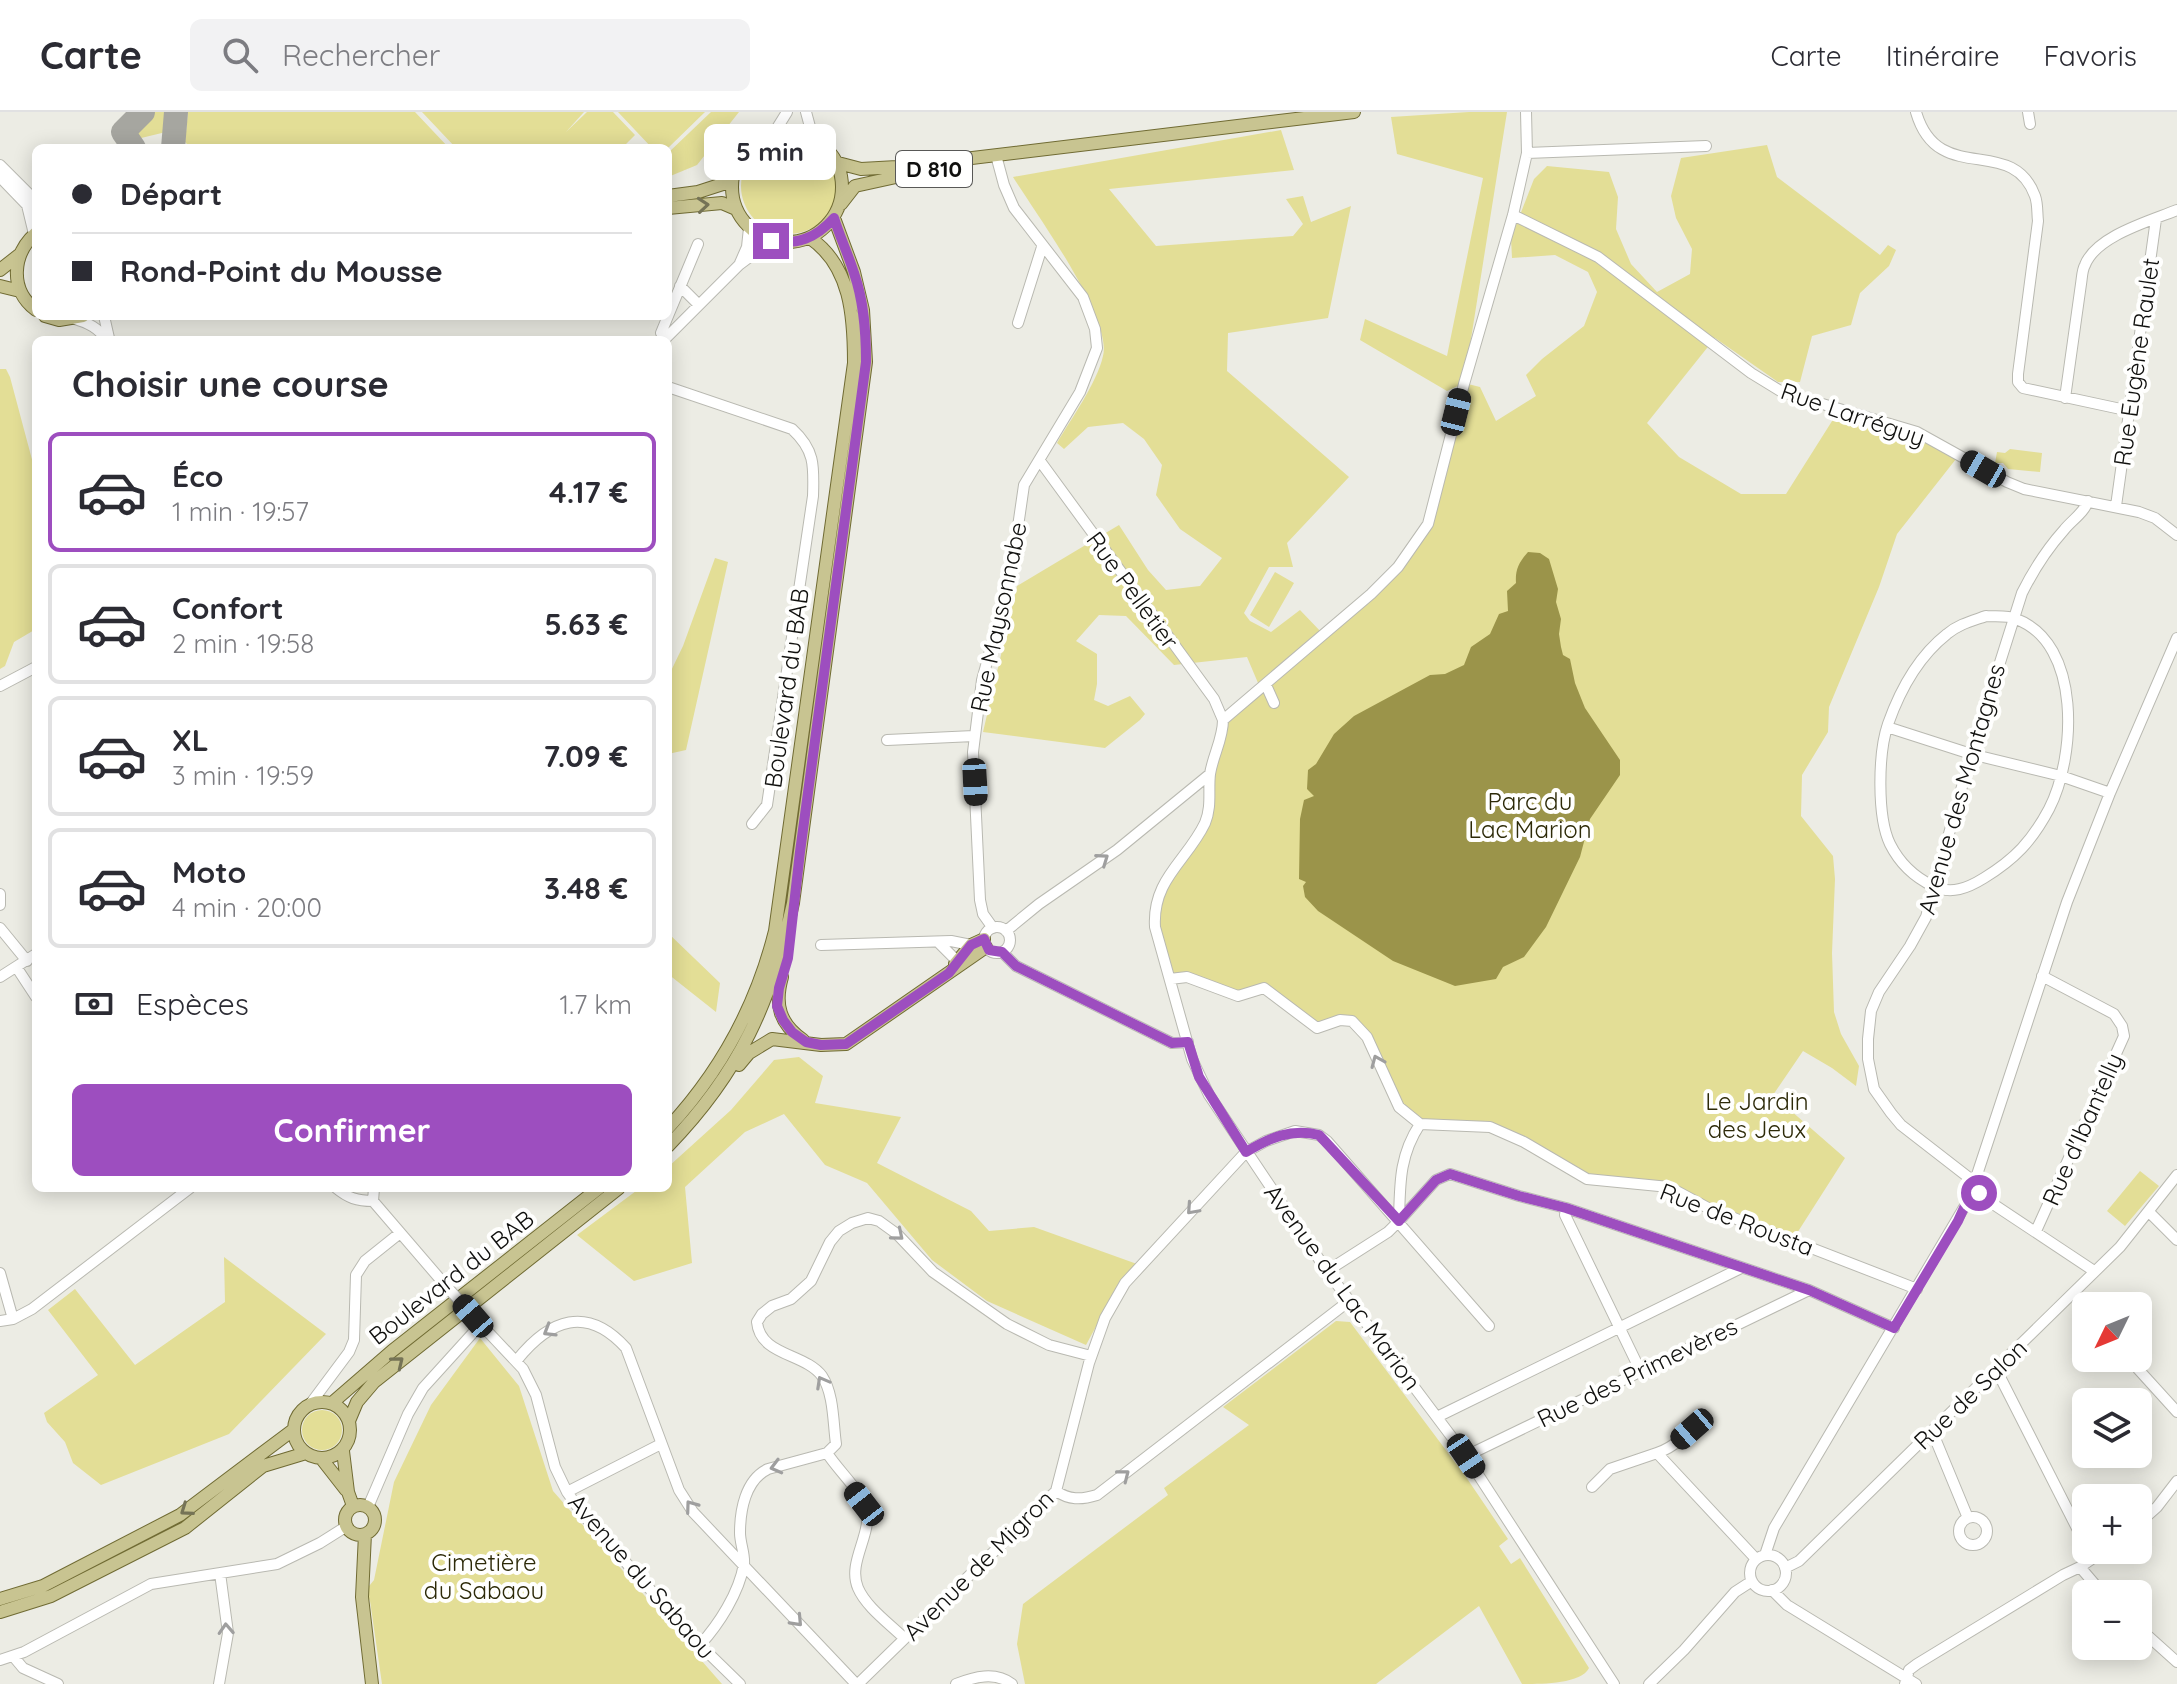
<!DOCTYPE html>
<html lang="fr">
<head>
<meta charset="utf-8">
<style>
  :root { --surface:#fff; --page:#f2f2f3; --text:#2b2b33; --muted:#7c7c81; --line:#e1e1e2; --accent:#9d4ebf }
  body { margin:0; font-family:Quicksand,sans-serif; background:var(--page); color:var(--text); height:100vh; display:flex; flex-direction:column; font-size:30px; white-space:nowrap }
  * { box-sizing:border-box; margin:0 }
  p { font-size:26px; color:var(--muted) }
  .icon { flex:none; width:44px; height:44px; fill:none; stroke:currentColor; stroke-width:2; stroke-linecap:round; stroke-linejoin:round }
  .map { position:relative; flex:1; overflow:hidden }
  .side { position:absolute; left:32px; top:224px; width:640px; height:856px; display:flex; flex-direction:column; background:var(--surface); border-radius:12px; box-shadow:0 4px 20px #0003 }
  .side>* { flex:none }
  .hud { position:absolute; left:32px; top:32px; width:640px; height:176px; border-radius:12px; box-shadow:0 4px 20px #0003; display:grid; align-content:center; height:176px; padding:0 40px; background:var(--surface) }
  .needle { width:52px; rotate:227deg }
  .controls { position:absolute; left:2072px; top:1180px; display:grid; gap:16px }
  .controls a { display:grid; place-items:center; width:80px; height:80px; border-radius:12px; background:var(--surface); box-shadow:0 4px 20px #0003; font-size:40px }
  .end { position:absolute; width:36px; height:36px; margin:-18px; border:10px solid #9d4ebf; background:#fff; box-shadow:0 0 0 4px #fff }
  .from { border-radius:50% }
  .bubble { position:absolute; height:56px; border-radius:12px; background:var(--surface); box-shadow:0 4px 20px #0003; font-size:26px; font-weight:800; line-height:56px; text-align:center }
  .car { position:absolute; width:24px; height:48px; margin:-24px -12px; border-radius:10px; box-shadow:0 0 6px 2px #0007; background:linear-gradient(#222 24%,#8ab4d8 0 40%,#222 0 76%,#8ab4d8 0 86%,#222 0) }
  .hud b { display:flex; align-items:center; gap:28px; height:76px; font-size:30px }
  .hud b+b { border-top:2px solid var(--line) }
  .hud i { width:20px; height:20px; background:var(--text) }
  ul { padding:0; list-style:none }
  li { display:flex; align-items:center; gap:24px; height:120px; margin:0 16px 12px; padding:0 24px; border:4px solid var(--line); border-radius:12px }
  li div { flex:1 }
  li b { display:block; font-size:30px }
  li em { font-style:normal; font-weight:800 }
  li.on { border-color:var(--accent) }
  li>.icon { width:72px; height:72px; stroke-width:1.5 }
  h2 { padding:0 40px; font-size:36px; line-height:96px }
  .pay { display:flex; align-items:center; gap:20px; height:88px; padding:0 40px; font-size:30px }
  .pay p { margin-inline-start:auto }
  .primary-button { display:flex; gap:16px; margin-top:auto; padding:16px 40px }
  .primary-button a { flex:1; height:92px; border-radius:12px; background:var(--accent); color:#fff; font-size:32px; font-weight:800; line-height:92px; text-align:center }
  header { display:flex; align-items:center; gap:48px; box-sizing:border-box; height:112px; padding:0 40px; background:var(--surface); border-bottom:2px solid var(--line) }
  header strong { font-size:38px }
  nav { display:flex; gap:44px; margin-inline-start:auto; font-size:28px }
  .search { width:560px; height:72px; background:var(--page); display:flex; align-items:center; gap:20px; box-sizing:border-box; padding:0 28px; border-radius:12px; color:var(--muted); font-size:30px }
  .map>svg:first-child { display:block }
  .green { fill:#e3de96 }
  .water { fill:#9b944a }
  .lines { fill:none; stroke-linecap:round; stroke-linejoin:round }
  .taxiway { stroke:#a6a6a0; stroke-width:24 }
  .minor-casing { stroke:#b9b9b1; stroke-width:12 }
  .major-casing { stroke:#706b33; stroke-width:14 }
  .minor { stroke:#fff; stroke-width:10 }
  .major { stroke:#c8c491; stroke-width:12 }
  .minor-bridge-casing { stroke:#b9b9b1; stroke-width:12; stroke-linecap:butt }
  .minor-bridge { stroke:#fff; stroke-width:10 }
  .oneway { stroke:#757356 }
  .oneway2 { stroke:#9f9f9f }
  .route { stroke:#9d4ebf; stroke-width:10 }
  .labels { text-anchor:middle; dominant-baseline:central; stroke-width:8; stroke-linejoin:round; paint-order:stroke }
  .shield { fill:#fffffe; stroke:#585856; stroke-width:2 }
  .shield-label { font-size:22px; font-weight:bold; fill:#10100e }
  .street-label { font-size:24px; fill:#10100e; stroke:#fffffe }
  .park-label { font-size:24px; fill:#2d2a08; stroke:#fffffe }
</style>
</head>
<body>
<header>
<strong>Carte</strong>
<div class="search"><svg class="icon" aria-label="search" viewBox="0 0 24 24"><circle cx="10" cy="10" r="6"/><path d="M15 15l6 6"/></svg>Rechercher</div>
<nav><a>Carte</a><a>Itinéraire</a><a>Favoris</a></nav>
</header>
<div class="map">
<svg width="2177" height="1572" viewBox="0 0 2177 1572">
  <rect width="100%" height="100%" fill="#ecece4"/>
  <!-- green -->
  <path class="green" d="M151,0H168L166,20L137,27L130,20Z
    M188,0H415L449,36H191L185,30Z
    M422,0H584L566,20L587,0H613L635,23L622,36H456Z
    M618,0H705L668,36H652Z
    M711,0H739L697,53L668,65V41Z
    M1469,0H1507L1464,271L1480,275L1496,309L1536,284L1526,263L1542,247L1584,214L1597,180L1588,160L1555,143L1512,146L1511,126L1534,67L1547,54L1609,60L1618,85L1616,117L1631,152L1657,180L1690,162L1692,137L1676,106L1671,84L1681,46L1767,33L1777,65L1880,143L1888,133L1896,138L1889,154L1860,181L1851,213L1812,224L1800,270H1778L1715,226L1647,311L1679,345L1741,382H1786L1839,298L1913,324L1956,347L1897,422L1879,475L1829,595L1828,620L1802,663L1801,704L1833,744L1835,767L1832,841L1834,900L1841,922L1859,954L1856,974L1832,956L1803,939L1773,983L1845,1046L1792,1129L1669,1075L1587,1067L1490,1015L1420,1012L1399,995L1352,909L1317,916L1264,876L1248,882L1187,865L1170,867L1155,815L1156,791L1204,713L1223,608L1261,578L1247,545L1174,553L1126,504L1099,503L1076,529L1097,542V572L1094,588L1108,594L1130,584L1145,602L1140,608L1105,636L983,620L1017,474L1119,413L1148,458L1166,478L1200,474L1222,446L1180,417L1156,383L1162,353L1144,327L1123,311L1088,315L1064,337L1057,331C1071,307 1097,271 1103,244C1113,207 1035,100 1013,65L1281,18L1294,58L1109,77L1156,134L1293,124L1303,112L1286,87L1303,84L1311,110L1351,94L1328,206L1228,221L1227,259L1349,365L1287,431L1293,455H1269L1244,501L1250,509L1271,520L1300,498L1323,522L1371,482L1428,412L1462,272L1447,279L1360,228L1365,207L1447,244L1483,66L1397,42L1391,5Z
    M741 74a48 48 0 1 1 96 0a48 48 0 1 1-96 0Z
    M0,257H6L10,265L34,355H36V517L14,530L5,554L0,557Z
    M2010,337L2042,341L2040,360L2008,357L2003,351H1995L1997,340L2005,341Z
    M715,446L728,450L686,638L668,642V565L683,534Z
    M1275,460L1294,471L1269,515L1250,503Z
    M668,821L720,871L716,900L668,862Z
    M799,945L823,964L815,991L901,1005L877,1051L971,1099L989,1119L1034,1115L1137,1152L1113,1183L1086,1233L987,1189L932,1148L867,1071L825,1053L784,1002L745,1020L685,1075L692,1151L634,1169L577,1123L640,1076H668V1055L731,998L774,948Z
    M2140,1059L2159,1074L2125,1114L2107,1099Z
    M224,1145L326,1222L229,1322L101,1373L73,1351L65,1330L47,1310L44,1301L98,1263L48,1198L75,1177L135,1253L225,1190Z
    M1336,1209L1350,1210L1466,1365L1508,1427L1499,1434L1511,1452L1520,1446L1589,1556C1581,1572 1542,1572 1522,1572L1479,1494L1376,1572H1025L1017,1532L1023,1492L1168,1383L1164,1376L1249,1313L1223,1295Z
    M480,1226L519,1274L553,1379L722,1572H382L370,1489L365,1479L374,1468L394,1370L431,1293Z
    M302 1318a20 20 0 1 1 40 0a20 20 0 1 1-40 0Z"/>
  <!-- water -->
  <path class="water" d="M1528,440L1540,441L1549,447L1558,477L1556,490L1561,507L1559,522L1561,535L1563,543L1570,547L1575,571L1585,596L1620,648V663L1590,707L1580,745L1546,815L1524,845L1503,855L1496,867L1455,874L1393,849L1318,799L1305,785L1303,774L1306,770L1299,767L1300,707L1304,688L1314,684L1307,677L1308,658L1316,652L1334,622L1354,604L1430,563L1445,562L1464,553L1471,535L1490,522L1499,502L1508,499L1507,479L1516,471C1515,458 1519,450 1528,440Z"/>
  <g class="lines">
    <!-- taxiway -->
    <path class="taxiway" d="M134,36L123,20L143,0
      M173,36L176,0"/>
    <defs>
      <path id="minor" d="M806,0L813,26
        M1526,0L1527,41L1513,103L1464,272L1428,412L1398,455L1371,482L1223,608C1223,627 1213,643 1210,662C1208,679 1212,694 1205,711C1187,749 1152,767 1155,815L1192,947L1209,983L1327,1159L1466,1344L1614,1572
        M1916,0C1938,76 2012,21 2035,84C2038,92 2037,102 2038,109L2018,262V270L2023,276L2130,299
        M2028,0L2030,12
        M774,21L787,0
        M1527,41L1706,34
        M0,53L36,89
        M0,65L27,93L34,122
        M1513,103L1598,145L1751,261L1782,280L1917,320L2007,370L2024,377L2139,400L2155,406L2177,423
        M740,151L747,135L749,116
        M680,174L699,193
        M104,204L109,226
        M668,204L698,132
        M75,207C88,211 99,216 106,228
        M1018,211L1042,135
        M665,226L661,221L668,204
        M664,228L739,153L771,129
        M668,275L792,317C815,338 814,354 813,384L767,693L752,712
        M2065,286L2081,172C2082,166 2082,158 2085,153C2096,124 2150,109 2177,98
        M1040,349L1214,587L1223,608
        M2116,394L2156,107
        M1986,504C1995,505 2007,503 2016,507C2082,531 2076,645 2049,697C2032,729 2015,747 1984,766C1968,776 1951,783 1933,774C1914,765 1899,750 1890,732C1877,705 1878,641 1888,612C1900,578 1919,544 1947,522C1959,512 1972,509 1986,504Z
        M1266,573L1274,591
        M0,574L36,555
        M1887,615L1971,642L2061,664L2110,681
        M887,628L974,624
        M0,782V793
        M984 828a13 13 0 1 1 26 0a13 13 0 1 1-26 0Z
        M0,816L27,849
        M993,816L983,802L980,788L973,640L982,568L1011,463L1024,373L1080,280L1097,236L1095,217L1083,185L1014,96L1004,73L997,47
        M1006,819L1039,792L1117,738L1210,662
        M938,830L957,849H965
        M821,833L951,829L971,833
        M1002,840L1016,854L1172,931L1188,930
        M17,856L36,885
        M0,865L36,842
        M1170,867L1187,865L1238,884L1264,876L1317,916L1340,908L1352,909L1367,925L1399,995L1420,1012
        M1420,1012L1490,1015L1524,1030L1587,1067L1669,1075L1708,1096L1917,1177
        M1976,1068L1968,1065L1901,1013L1891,1001L1874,977L1868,947V927L1871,899L1879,880L1910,834L1926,805L1971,642L2022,481C2033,459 2047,437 2064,418C2072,408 2084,401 2088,389
        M336,1076C348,1086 357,1089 373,1089
        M374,1076L373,1089L440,1167
        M1972,1078L2094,1159
        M1566,1096L1565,1103L1640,1258
        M2149,1100L2177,1128
        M1399,1109L1436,1068L1450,1062L1519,1084L1566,1096L1809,1178L1894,1216
        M2036,1119L2124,924L2122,914L2114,902L2042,864
        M1327,1159L1388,1120L1399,1109C1400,1072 1399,1044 1420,1012
        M0,1161L13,1207
        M473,1204L523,1257L536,1283L555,1355L567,1380L585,1405L700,1533L740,1572
        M0,1209L13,1207L32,1197L190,1076
        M517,1248C550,1207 587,1193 626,1236L679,1378L693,1400L856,1572
        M1996,1257L2086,1434
        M2138,1257L2177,1300
        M311,1291L349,1240L354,1228L356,1163L365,1149L400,1121
        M1439,1304L1741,1156
        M1932,1319L1968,1406
        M827,1341C838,1358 856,1374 864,1391C877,1418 846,1448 858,1476C866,1495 890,1512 904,1526
        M1657,1341C1675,1335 1689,1321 1700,1305
        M1466,1344L1809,1178
        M1592,1375L1610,1357L1657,1341L1756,1447
        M1056,1379C1069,1388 1081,1388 1097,1383L1349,1189
        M567,1380L661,1332
        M368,1395L408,1302L423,1276L481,1212
        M1959 1419a14 14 0 1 1 28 0a14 14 0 1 1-28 0Z
        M2138,1412L2157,1395L2177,1369
        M1765,1443L1774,1416L1969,1087L2067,790L2110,681L2177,526
        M1750 1461a18 18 0 1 1 36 0a18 18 0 1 1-36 0Z
        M2080,1455L2103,1482
        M1785,1456L1799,1449L2120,1135L2177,1063
        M1772,1478L1787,1493L1916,1572
        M2138,1515L2177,1550
        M700,1533C719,1512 739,1481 744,1452C745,1442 740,1431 740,1421C740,1399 745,1368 768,1357L827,1341L836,1332C833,1311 834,1282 822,1264C805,1241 760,1244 757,1210L762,1202L772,1194L791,1187L811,1169L830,1130L839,1119L852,1111L868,1106L879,1109L897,1122L933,1160L1007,1212L1049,1233L1091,1244
        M13,1544L23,1556L58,1572
        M0,1548L24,1540L151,1472L277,1452L320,1431L347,1414
        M219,1572L228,1521L220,1461
        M858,1572L1056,1379L1089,1251L1105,1206L1125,1171L1246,1040L1266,1029L1295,1019L1319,1023L1327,1029L1489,1214
        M956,1572C974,1565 995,1559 1012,1572
        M1649,1572L1684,1538L1735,1480L1752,1469
        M1905,1572L1909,1558L1917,1552L2063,1463L2080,1455L2105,1438"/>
      <path id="major" d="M732 75a55 55 0 1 1 110 0a55 55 0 1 1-110 0Z
        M838,51L861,57L897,55L1354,0
        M668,84L698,80L732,69
        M841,92L855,74L928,58
        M668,96L722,91L736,97
        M36,121C12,142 9,178 36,198
        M0,158L19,143
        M0,174L20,179
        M45,204L59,208L83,204
        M955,852L971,833L984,827
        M782,865C774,893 780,912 803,928
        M739,953L749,941L772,927L821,933L846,932L986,835
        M668,1016C721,959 756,895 775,819L854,251C854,205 851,154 810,126
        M668,1034C740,960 771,890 793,791L866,250L863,198L854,160L834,106
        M294 1318a28 28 0 1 1 56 0a28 28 0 1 1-56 0Z
        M332,1291L392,1239L599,1076
        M349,1309L357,1290L374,1270L619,1076
        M343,1339L348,1380L353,1394
        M321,1346L346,1378
        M345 1408a15 15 0 1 1 30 0a15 15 0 1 1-30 0Z
        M365,1422L362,1485L372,1572
        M0,1487L43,1474L180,1403L293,1318
        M0,1500L51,1484L185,1416L263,1354L306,1341"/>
    </defs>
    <!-- minor casing -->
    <use href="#minor" class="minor-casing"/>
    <!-- major casing -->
    <use href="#major" class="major-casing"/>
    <!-- minor -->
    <use href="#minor" class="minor"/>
    <!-- major -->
    <use href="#major" class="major"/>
    <defs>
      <path id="minor-bridge" d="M440,1167L473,1204"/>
    </defs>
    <!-- minor-bridge casing -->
    <use href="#minor-bridge" class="minor-bridge-casing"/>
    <!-- minor-bridge -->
    <use href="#minor-bridge" class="minor-bridge"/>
  </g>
  <!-- one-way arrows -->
  <defs><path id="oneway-chevron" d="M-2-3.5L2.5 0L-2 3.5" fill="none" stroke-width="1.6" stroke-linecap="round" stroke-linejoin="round" transform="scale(2)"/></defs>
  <g class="oneway">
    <use href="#oneway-chevron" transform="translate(703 93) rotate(-5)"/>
    <use href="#oneway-chevron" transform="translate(398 1250) rotate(-39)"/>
    <use href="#oneway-chevron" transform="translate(186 1398) rotate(145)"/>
  </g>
  <g class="oneway2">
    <use href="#oneway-chevron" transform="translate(1103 747) rotate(-35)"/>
    <use href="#oneway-chevron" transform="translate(1377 949) rotate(-113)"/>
    <use href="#oneway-chevron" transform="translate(1192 1097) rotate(132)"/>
    <use href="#oneway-chevron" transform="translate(898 1123) rotate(40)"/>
    <use href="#oneway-chevron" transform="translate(549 1219) rotate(149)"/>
    <use href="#oneway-chevron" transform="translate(822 1270) rotate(-119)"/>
    <use href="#oneway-chevron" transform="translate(776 1355) rotate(165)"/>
    <use href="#oneway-chevron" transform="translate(1124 1363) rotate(-38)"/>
    <use href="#oneway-chevron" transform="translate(691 1394) rotate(-126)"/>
    <use href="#oneway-chevron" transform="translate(797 1509) rotate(47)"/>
    <use href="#oneway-chevron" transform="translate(226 1517) rotate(-93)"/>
  </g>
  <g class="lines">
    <!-- route -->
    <path class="route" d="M771,129C798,133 816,126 834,106C840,125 848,142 854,161C864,190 866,219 866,250L800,740L788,846L779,876L777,894L783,908L792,920L806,930L821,933L846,932L949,861L971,833L984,827L989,838L1002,840L1016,854L1172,931L1188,930L1199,965L1246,1040C1269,1026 1291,1016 1319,1023L1399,1109L1436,1068L1450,1062L1519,1084L1566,1096L1809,1178L1894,1216L1958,1109L1972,1078L1979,1081"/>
  </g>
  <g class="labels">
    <!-- shield labels -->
    <rect class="shield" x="896" y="39" width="76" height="36" rx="6"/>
    <g class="shield-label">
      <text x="934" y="57">D 810</text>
    </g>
    <!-- street labels -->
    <g class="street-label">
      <text transform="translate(2136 250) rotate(-82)">Rue Eugène Raulet</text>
      <text transform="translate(1853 302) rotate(19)">Rue Larréguy</text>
      <text transform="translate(1133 478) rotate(54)">Rue Pelletier</text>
      <text transform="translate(998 505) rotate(-78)">Rue Maysonnabe</text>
      <text transform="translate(786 576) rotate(-82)">Boulevard du BAB</text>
      <text transform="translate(1961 677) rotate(-74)">Avenue des Montagnes</text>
      <text transform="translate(2082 1017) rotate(-66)">Rue d'Ibantelly</text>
      <text transform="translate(1737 1107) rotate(21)">Rue de Rousta</text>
      <text transform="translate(451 1165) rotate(-38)">Boulevard du BAB</text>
      <text transform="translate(1343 1175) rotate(54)">Avenue du Lac Marion</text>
      <text transform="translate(1637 1260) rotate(-26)">Rue des Primevères</text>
      <text transform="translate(1970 1282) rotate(-44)">Rue de Salon</text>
      <text transform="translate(978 1453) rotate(-45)">Avenue de Migron</text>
      <text transform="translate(642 1464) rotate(49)">Avenue du Sabaou</text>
    </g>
    <!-- park labels -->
    <g class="park-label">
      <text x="1530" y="689">Parc du<tspan x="1530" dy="28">Lac Marion</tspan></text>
      <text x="1757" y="989">Le Jardin<tspan x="1757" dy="28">des Jeux</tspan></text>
      <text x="484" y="1450">Cimetière<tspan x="484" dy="28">du Sabaou</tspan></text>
    </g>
  </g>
</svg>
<div class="controls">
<a><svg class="needle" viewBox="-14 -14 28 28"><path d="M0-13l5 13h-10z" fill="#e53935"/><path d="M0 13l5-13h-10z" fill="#7c7c81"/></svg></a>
<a><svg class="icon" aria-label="layers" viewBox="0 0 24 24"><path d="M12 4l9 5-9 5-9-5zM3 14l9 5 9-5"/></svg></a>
<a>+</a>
<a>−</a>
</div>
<i class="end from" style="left:1979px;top:1081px"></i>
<i class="end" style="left:771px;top:129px"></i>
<div class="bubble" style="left:704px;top:12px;width:132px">5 min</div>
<i class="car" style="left:1456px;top:300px;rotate:14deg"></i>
<i class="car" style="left:1983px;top:357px;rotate:300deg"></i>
<i class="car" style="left:975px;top:670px;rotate:177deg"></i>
<i class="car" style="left:473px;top:1204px;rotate:319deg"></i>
<i class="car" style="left:1692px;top:1317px;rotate:229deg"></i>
<i class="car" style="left:1466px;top:1344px;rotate:146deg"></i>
<i class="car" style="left:864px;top:1392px;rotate:322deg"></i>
<div class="hud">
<b><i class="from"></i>Départ</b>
<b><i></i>Rond-Point du Mousse</b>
</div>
<section class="side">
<h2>Choisir une course</h2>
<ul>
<li class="on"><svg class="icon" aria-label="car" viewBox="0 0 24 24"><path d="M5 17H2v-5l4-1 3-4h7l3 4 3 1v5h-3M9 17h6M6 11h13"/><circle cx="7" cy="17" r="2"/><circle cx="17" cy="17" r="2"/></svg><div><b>Éco</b><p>1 min · 19:57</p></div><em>4.17 €</em></li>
<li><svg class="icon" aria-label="car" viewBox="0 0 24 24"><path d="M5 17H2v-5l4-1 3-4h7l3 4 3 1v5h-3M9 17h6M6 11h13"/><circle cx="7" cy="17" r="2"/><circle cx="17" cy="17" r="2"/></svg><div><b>Confort</b><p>2 min · 19:58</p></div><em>5.63 €</em></li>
<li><svg class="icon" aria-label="car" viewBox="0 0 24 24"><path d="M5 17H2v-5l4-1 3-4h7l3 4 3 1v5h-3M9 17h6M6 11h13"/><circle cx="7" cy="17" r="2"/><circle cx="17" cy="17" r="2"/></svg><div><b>XL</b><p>3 min · 19:59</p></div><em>7.09 €</em></li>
<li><svg class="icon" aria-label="car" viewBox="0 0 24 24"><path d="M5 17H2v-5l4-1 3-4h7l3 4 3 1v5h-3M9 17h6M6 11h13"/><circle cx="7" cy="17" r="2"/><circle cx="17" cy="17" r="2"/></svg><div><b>Moto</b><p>4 min · 20:00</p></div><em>3.48 €</em></li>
</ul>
<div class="pay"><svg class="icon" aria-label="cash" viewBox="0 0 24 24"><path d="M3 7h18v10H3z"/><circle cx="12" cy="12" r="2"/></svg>Espèces<p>1.7 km</p></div>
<div class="primary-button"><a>Confirmer</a></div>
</section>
</div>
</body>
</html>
